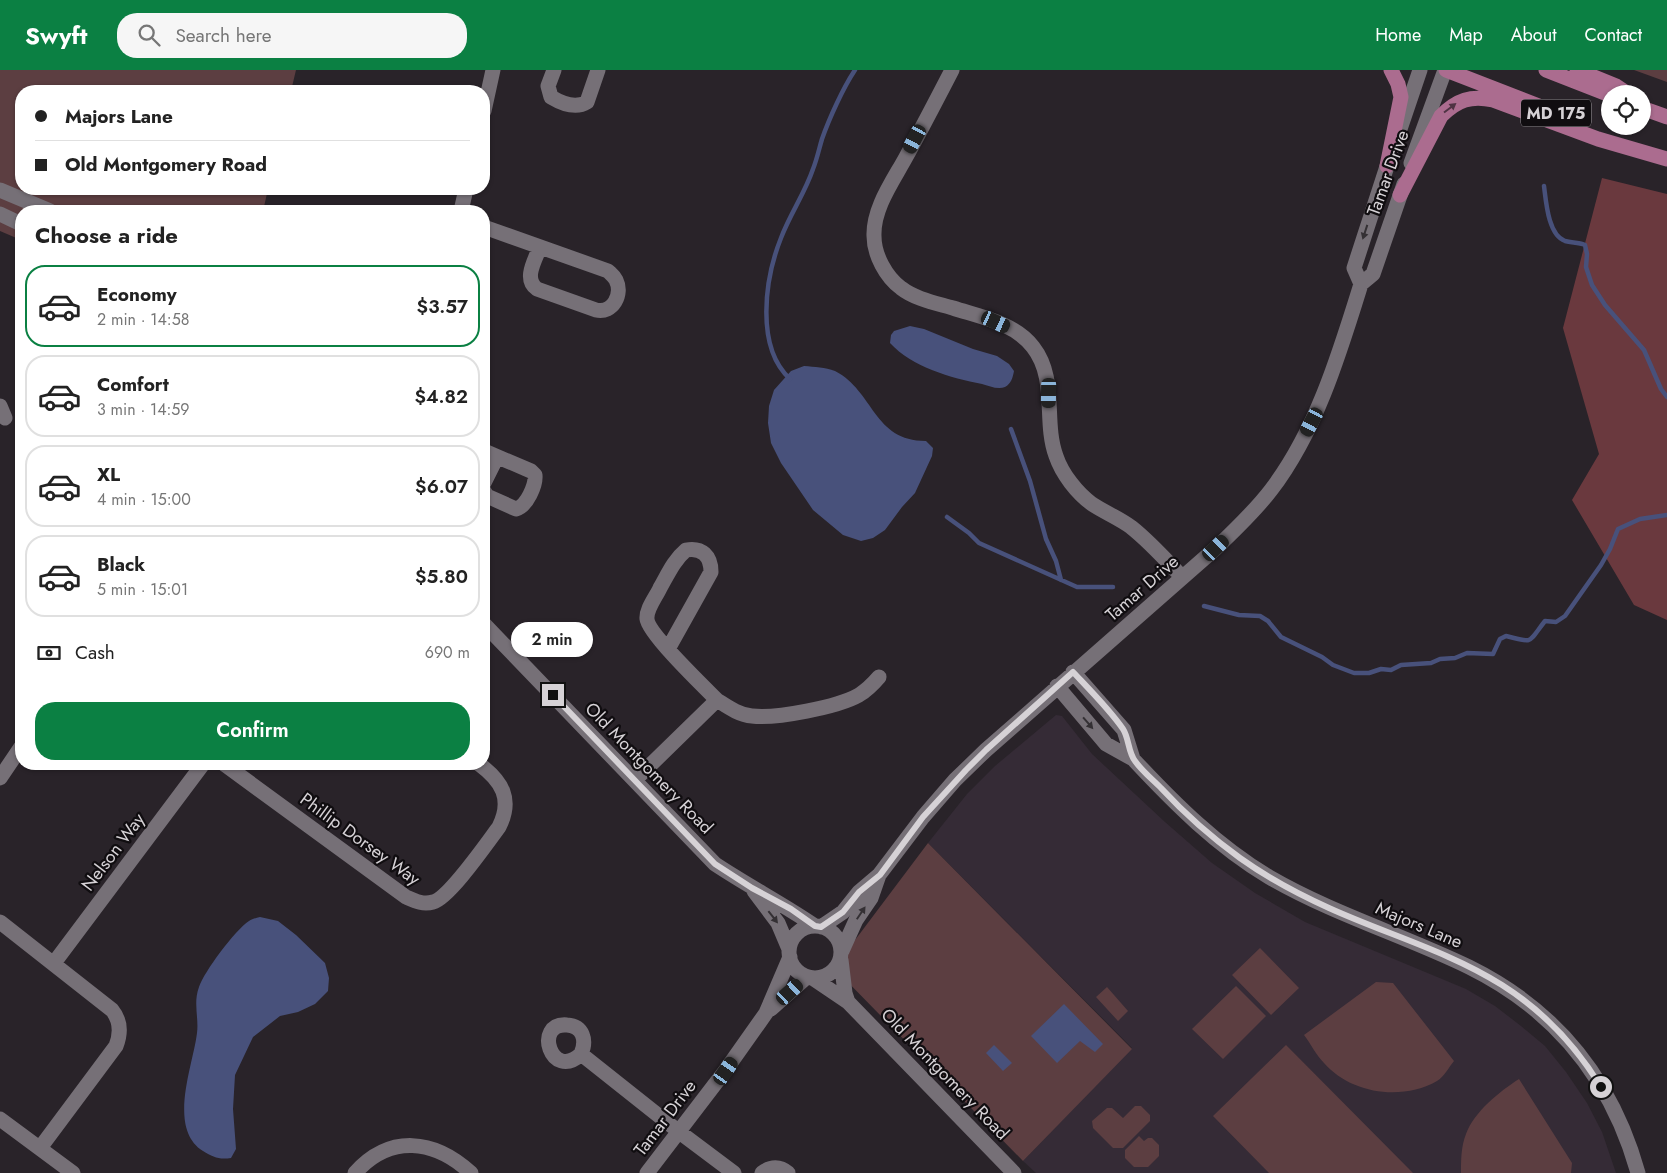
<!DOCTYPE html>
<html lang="en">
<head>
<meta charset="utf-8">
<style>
  :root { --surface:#fff; --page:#f6f6f6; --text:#222; --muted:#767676; --line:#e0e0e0; --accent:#0b8043 }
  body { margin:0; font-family:Jost,sans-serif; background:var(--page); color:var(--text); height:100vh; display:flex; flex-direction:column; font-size:19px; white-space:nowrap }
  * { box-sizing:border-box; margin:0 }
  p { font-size:16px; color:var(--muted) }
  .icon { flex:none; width:28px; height:28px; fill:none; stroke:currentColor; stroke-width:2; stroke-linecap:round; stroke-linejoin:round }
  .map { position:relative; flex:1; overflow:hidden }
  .sheet { position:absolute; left:15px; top:135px; width:475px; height:565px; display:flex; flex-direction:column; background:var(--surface); border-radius:20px; box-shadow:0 1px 4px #0004 }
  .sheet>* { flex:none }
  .banner { position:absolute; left:15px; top:15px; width:475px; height:110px; border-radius:20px; box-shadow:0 1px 4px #0004; display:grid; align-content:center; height:110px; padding:0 20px; background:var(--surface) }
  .controls { position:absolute; left:1601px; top:15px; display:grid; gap:10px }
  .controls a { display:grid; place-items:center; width:50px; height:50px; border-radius:50%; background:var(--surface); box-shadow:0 1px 4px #0004; font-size:25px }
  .end { position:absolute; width:22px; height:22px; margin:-11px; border:6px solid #d6d2d6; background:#111; box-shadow:0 0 0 2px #111 }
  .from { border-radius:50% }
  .bubble { position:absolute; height:35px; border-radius:18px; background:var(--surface); box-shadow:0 1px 4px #0004; font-size:16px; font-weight:600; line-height:35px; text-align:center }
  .car { position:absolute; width:15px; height:30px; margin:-15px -8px; border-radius:6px; box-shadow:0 0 4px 1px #0007; background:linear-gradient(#222 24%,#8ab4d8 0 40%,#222 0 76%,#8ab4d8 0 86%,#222 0) }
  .banner b { display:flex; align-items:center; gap:18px; height:48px; font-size:19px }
  .banner b+b { border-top:1px solid var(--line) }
  .banner i { width:12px; height:12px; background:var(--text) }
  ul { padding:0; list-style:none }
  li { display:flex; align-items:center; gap:15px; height:82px; margin:0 10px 8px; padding:0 10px; border:2px solid var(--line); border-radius:20px }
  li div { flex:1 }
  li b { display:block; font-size:19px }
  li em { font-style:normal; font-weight:600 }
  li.selected { border-color:var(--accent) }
  li>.icon { width:45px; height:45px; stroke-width:1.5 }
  h2 { padding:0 20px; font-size:22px; line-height:60px }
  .pay { display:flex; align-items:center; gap:12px; height:55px; padding:0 20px; font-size:19px }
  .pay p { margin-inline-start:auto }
  .action { display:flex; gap:10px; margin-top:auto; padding:10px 20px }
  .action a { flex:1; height:58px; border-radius:20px; background:var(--accent); color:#fff; font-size:20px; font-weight:600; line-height:58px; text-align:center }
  header { display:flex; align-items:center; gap:30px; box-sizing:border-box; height:70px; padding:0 25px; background:var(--accent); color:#fff }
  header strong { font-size:24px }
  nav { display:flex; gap:28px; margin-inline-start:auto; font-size:18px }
  .search { width:350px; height:45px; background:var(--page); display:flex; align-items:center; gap:12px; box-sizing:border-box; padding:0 18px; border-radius:20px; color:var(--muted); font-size:19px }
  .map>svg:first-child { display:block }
  .built { fill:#352b36 }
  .green { fill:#5c3e41 }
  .forest { fill:#6a393e }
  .water { fill:#48517b }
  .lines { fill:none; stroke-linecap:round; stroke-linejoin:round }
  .stream { stroke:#48517b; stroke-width:4.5 }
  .minor { stroke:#767077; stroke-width:15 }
  .major { stroke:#ab6c8f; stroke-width:15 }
  .oneway { fill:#4e3343 }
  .oneway2 { fill:#343034 }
  .route { stroke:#d6d2d6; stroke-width:6 }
  .labels { text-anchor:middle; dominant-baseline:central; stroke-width:4.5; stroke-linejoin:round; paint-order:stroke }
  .shield { fill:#100d10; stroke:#9b979b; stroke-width:1 }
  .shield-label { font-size:16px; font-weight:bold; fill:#d6d2d6 }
  .street-label { font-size:18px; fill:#d6d2d6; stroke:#100d10 }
</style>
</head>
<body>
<header>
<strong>Swyft</strong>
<div class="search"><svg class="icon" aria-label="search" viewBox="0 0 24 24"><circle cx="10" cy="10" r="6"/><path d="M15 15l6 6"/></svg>Search here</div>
<nav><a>Home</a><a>Map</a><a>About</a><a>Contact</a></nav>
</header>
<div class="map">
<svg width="1667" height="1103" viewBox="0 0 1667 1103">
  <rect width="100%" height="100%" fill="#292329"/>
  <!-- built -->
  <path class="built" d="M1056,645L1062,646L1092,684L1165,752L1212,793L1255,823L1305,852L1466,919L1495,936L1521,956L1545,976L1566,1002L1587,1033L1602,1062L1616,1103H1036L1023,1091L1132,978L928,773L967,724L995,696Z"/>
  <!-- green -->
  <path class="green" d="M0,0H296L291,21H21V119H268L263,141H21V170L0,161Z
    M1634,0H1667V12Z
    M928,773L1132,979L1023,1091L834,898Z
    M1260,878L1299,918L1271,945L1232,905Z
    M1376,912L1393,913L1454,991C1449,997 1444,1007 1437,1011C1402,1031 1351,1024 1324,993C1316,985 1311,974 1304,965Z
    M1236,916L1266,946L1223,989L1192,959Z
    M1107,917L1128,941L1118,951L1096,927Z
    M1286,975L1413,1103H1269L1213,1046Z
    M1519,1009L1572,1093L1571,1103H1461C1461,1091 1461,1076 1466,1064C1474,1042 1500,1021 1519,1009Z
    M1135,1036H1141L1150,1045V1051L1123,1078H1113L1093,1058L1092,1051L1107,1038H1112L1123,1048Z
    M1139,1066L1144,1071L1148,1068H1152L1159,1075V1086L1148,1097H1134L1125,1088V1080Z"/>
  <!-- forest -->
  <path class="forest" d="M1602,108L1667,124V550L1634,535L1572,430L1599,384L1563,258Z"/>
  <!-- water -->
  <path class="water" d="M910,256L924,259L973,279L997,286L1009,294L1014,301C1013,307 1011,314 1005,317C998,320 989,316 982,314C951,308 912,297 890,273L891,265L894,261Z
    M804,296C815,297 825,297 835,301C874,321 873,371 926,371L933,378L932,386L915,423L902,437L885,460L873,468L861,471L843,465L813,440L781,393L771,373L768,353L769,336L774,320L791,301Z
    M260,847L278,851L296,865L325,893L329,908L328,921L315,934L298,942L280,946L253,967L235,1005L233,1039L236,1079L231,1088C219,1090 213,1087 203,1081C167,1058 193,996 197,963C199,948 193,933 199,917C204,902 235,860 249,851C252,849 256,848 260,847Z
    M1064,934L1103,974L1095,982L1080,971L1057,993L1031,966Z
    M994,975L1012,993L1003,1001L986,983Z"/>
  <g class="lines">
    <!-- stream -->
    <path class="stream" d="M1544,116C1546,131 1548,165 1565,171C1572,173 1578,172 1585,175L1587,184L1586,197L1592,215L1605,235L1644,280L1661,319L1667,327
      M790,309C755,277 765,208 781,168C790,144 805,123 813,99C817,89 819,79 822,69C829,49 843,18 855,0
      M1011,359L1030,411L1046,469L1056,491L1061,510
      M947,447L969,463L979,473L1077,517H1113
      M1204,536L1239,545L1260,546L1268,551L1281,567L1322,587L1333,595L1354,603H1369L1381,599L1391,600L1401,595L1431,593L1440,589L1455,588L1467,583L1493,584L1500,569L1506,566C1534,573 1527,574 1545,551L1556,552L1565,546L1601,495L1610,479L1618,459L1640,449L1667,445"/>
    <!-- minor -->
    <path class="minor" d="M554,0L548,16L551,27C561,33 576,39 587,32L598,0
      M952,0C937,29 922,58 906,87C893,111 873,138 874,166C874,185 886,207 901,218C915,229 936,233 953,238C981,247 1015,253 1033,277C1058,309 1043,351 1056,386C1062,404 1077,423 1092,434C1104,442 1119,448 1131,457C1150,472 1166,490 1182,507
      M484,41L493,0
      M1400,59L1420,0
      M1411,93L1445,0
      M0,120L50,141
      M461,141L466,119
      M0,144L21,154
      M484,157L608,201C611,204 614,206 616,210C623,224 613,244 596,240L537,219C523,209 535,190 540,177
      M1361,214L1354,198L1391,84
      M0,336L5,348
      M484,381L531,401L535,405C536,415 527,436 516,439L487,426L484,421
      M484,413L497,387
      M484,554L715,794C748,816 783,834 815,856
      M1057,616L1106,674L1133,689L1124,660L1073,602
      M717,630C728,637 739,645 752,646C776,649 838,637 859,625C867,620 873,614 879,607
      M1133,689C1174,733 1217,776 1269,807C1333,844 1403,865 1469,897C1556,940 1612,1010 1638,1103
      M224,694L406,827C415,831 423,835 433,832C449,828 487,773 499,757C513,729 502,711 479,694
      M0,708L21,677
      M635,710L717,630C704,617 648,563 647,549C646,539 656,527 660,518C668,504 674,490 686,480C702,477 711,486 711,502L668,579
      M754,821L778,853L789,879
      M0,852L112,940C121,951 121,963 116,976L40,1078
      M789 882a26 26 0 1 1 52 0a26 26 0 1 1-52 0Z
      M821,857L843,842L859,822L879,805L923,747L955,710L986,680L1216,478C1235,460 1255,441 1271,420C1316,361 1339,285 1361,214L1373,204L1404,114
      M842,881L856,850L871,828L879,805
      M841,890L845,923L848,932
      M54,893L203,694
      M814,909L848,932L1014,1103
      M771,939L807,907
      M581,984C551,1012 533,952 567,955C583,956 587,970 581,984L678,1061L734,1103
      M0,1049L73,1103
      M355,1103C390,1064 434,1069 471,1103
      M647,1103L725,1001L766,943L790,887
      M762,1103C771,1096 780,1096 788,1103"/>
    <!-- major -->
    <path class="major" d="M1446,0L1549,40
      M1546,0L1610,25
      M1577,0L1616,16L1628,24
      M1642,38L1667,47
      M1387,96L1401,27L1398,14L1391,0
      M1400,125L1441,46C1457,30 1471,25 1493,30L1598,69L1667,89"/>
  </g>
  <!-- one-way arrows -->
  <defs><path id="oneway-solid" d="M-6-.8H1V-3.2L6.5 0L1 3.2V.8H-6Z" transform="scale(1.25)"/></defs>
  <use class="oneway" href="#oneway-solid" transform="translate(1450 38) rotate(-37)"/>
  <g class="oneway2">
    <use href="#oneway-solid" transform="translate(1365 162) rotate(108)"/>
    <use href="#oneway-solid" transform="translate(1088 653) rotate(49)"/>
    <use href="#oneway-solid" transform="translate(861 843) rotate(-56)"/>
    <use href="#oneway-solid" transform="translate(773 847) rotate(52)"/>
  </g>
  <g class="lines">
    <!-- route -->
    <path class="route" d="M553,625L715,794L752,818L791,839L815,856L821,857L843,842L859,822L880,805L923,747L966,700L986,680L1073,602C1089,619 1110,640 1123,659C1129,668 1128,682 1135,691C1142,701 1152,709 1161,718C1185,744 1211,767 1240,788C1268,808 1298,824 1329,838C1386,864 1448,881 1502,915C1543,941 1576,976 1601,1017"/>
  </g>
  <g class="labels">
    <!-- shield labels -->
    <rect class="shield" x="1521" y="29.5" width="70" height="27" rx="4"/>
    <g class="shield-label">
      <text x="1556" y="43">MD 175</text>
    </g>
    <!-- street labels -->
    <g class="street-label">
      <text transform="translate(1388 103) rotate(-70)">Tamar Drive</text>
      <text transform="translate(1142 518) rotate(-41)">Tamar Drive</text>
      <text transform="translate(649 698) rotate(46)">Old Montgomery Road</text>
      <text transform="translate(360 769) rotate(36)">Phillip Dorsey Way</text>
      <text transform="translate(113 782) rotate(-53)">Nelson Way</text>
      <text transform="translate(1419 855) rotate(23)">Majors Lane</text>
      <text transform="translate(945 1004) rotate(46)">Old Montgomery Road</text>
      <text transform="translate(665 1048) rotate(-53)">Tamar Drive</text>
    </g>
  </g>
</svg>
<div class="controls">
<a><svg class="icon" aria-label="locate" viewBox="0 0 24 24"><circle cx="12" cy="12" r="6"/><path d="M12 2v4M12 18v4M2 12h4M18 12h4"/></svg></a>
</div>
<i class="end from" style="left:1601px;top:1017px"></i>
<i class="end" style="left:553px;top:625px"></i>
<div class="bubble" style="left:511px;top:552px;width:82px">2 min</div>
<i class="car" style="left:915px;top:69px;rotate:208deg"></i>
<i class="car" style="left:996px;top:252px;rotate:115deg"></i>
<i class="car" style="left:1049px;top:323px;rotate:181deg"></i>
<i class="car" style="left:1312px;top:352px;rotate:208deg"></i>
<i class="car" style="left:1216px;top:478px;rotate:46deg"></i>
<i class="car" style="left:790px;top:922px;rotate:48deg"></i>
<i class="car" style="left:726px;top:1001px;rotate:35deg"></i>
<div class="banner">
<b><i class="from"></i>Majors Lane</b>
<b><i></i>Old Montgomery Road</b>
</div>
<section class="sheet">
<h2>Choose a ride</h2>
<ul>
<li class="selected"><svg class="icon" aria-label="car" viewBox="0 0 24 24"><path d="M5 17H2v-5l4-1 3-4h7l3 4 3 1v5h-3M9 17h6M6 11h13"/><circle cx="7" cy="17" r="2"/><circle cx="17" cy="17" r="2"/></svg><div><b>Economy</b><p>2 min · 14:58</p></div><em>$3.57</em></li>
<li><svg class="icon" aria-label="car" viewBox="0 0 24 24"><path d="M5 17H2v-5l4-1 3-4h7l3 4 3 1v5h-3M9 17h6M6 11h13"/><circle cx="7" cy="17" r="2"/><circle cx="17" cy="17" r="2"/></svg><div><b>Comfort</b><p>3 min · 14:59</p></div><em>$4.82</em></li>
<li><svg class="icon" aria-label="car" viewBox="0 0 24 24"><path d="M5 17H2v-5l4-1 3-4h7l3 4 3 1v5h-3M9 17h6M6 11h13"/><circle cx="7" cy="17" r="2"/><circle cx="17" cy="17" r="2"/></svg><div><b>XL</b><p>4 min · 15:00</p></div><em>$6.07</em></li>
<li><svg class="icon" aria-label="car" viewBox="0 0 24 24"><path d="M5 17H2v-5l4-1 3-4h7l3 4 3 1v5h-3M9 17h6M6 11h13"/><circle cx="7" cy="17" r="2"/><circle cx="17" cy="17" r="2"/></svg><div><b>Black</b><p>5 min · 15:01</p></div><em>$5.80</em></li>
</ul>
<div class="pay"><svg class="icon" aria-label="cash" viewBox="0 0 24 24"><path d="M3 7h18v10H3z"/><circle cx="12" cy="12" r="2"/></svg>Cash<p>690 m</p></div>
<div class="action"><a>Confirm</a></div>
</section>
</div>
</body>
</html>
